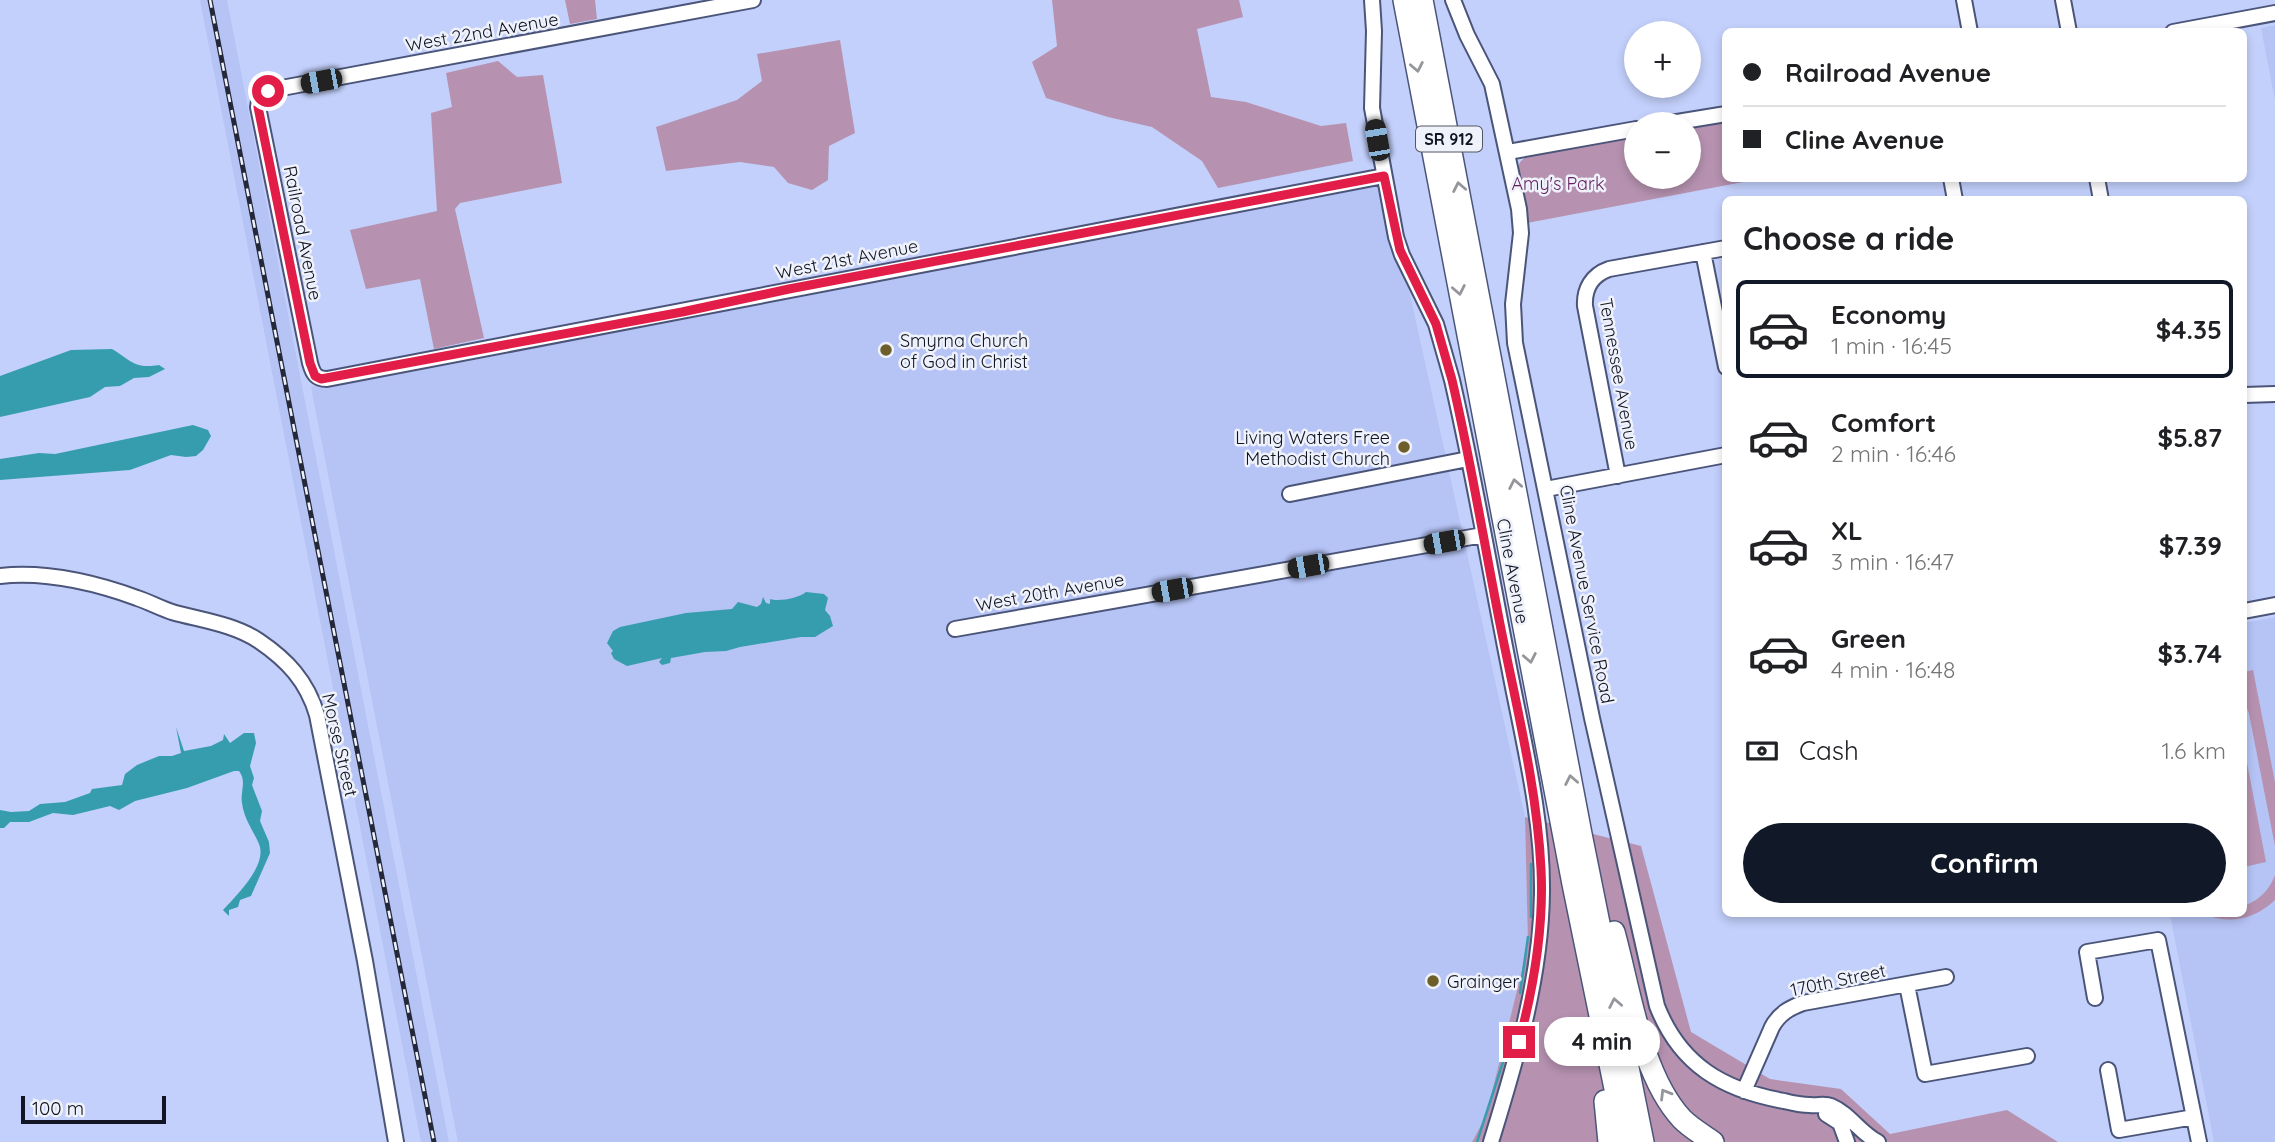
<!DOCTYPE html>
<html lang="en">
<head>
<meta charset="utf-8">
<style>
  :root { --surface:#fff; --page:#f2f2f2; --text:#202124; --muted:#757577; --line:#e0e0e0; --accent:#111827 }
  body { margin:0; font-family:Quicksand,sans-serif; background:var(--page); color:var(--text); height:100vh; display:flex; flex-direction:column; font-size:26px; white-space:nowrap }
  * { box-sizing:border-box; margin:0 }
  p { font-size:23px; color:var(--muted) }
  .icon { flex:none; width:38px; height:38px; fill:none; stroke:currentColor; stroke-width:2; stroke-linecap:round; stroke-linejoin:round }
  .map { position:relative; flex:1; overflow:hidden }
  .drawer { position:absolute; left:1722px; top:196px; width:525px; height:721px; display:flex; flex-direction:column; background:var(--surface); border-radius:10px; box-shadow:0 4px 10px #0003 }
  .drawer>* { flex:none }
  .hud { position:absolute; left:1722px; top:28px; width:525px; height:154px; border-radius:10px; box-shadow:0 4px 10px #0003; display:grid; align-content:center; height:154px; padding:0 21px; background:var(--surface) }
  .fabs { position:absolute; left:1624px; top:21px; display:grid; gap:14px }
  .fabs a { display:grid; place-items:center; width:77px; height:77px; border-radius:50%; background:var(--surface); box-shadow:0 4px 10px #0003; font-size:35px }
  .scale { position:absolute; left:21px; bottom:18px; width:145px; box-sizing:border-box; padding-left:7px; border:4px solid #111523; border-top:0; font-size:19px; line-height:24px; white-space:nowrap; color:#111523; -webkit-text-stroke:5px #eff2fb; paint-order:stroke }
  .end { position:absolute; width:32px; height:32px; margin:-16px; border:9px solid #e11d48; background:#fff; box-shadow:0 0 0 4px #fff }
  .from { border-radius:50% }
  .bubble { position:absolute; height:49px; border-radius:24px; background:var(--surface); box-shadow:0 4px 10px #0003; font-size:23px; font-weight:800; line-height:49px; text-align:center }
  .car { position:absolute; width:21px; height:42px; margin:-21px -10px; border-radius:9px; box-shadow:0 0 5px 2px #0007; background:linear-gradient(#222 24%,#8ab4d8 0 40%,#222 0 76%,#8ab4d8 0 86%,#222 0) }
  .hud b { display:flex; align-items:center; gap:24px; height:66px; font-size:26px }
  .hud b+b { border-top:2px solid var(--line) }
  .hud i { width:18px; height:18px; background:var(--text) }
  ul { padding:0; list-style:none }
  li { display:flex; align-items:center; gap:21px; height:98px; margin:0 14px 10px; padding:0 7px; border:4px solid transparent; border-radius:10px }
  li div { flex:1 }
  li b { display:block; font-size:26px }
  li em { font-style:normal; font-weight:800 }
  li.current { border-color:var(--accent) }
  li>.icon { width:63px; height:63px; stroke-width:1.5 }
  h2 { padding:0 21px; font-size:32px; line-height:84px }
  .pay { display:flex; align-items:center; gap:18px; height:77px; padding:0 21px; font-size:26px }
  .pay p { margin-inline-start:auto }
  .action { display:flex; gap:14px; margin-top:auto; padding:14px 21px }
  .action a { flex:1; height:80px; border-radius:42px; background:var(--accent); color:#fff; font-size:28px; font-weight:800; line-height:80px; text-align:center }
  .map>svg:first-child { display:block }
  .built { fill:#b5c3f5 }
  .green { fill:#b692b0 }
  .water { fill:#369daf }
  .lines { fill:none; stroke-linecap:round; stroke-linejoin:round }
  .stream { stroke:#369daf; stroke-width:2.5 }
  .minor-casing { stroke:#4b5579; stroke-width:18 }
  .highway-casing { stroke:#4b5579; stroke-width:24 }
  .minor { stroke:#fff; stroke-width:14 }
  .highway { stroke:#fff; stroke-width:21 }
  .rail-casing { stroke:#242839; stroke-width:5 }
  .rail { stroke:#eff2fb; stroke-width:2.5; stroke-dasharray:8; stroke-linecap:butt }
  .oneway { stroke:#94969c }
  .route { stroke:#e11d48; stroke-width:9 }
  .poi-dot { fill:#6d5e2b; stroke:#eff2fb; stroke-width:2.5 }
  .labels { text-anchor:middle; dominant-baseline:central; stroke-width:5; stroke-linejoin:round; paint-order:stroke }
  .shield { fill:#eff2fb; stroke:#545764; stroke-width:2 }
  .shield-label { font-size:16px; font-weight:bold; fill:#111523 }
  .street-label { font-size:18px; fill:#111523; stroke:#eff2fb }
  .park-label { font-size:18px; fill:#641f5d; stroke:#eff2fb }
  .poi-label { font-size:18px; fill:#111523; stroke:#eff2fb; text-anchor:start }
</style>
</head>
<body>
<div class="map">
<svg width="2275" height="1142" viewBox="0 0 2275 1142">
  <rect width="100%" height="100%" fill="#c3d0fb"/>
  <!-- built -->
  <path class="built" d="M200,0H227L449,1142H421Z
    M2275,25V100L2261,28Z
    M1384,176L1525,817L1528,946L1486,1116L1472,1142H458L311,387Z
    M2275,617V1142H2214L2170,914H2244V623Z"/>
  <!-- green -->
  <path class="green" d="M565,0H595L597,19L570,24Z
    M1052,0H1239L1243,17L1197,29L1211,97L1246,102L1321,126L1346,123L1353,161L1218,188L1202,161L1152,127L1108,117L1046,98L1032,62L1057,46Z
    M840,40L855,133L829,146L828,180L812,190L788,183L774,167L740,162L666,171L656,127L737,100L762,81L757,54Z
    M498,61L517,77L543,75L562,183L460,203L455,209L484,338L434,349L420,279L366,289L350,230L437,211L431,113L452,107L446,73Z
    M1725,119L1726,178L1759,179L1527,223L1517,171L1520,162L1527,156L1636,135V177H1689V125Z
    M2253,670L2275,782V846L2249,714L2244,699V672Z
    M2244,747L2266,862L2244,867Z
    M1525,817L1641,846L1691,1032L1770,1079L1841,1089L1890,1134L2007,1110L2058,1142H1472L1486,1116L1528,946Z
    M2275,875V900C2255,919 2230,925 2204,914H2244V906C2259,900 2269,891 2275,875Z"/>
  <!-- water -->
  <path class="water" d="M112,349C132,361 134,369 159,365L165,369L149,377L134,378L120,386L105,387L90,397L0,417V376L71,350Z
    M193,425L208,430L211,436L203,450L196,456L186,457L171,455L130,470L0,480V459L39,453L55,454Z
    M806,592L824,594L828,598L825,610L830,616L833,626L815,637H801L740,647L726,651L705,652L671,658L670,663L662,665L659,662L662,658L627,666L614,659L611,653L613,651L607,643L613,631L620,627L686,613L732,609L738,602L757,607L761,604L763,597L766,603L770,604V599C779,602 799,598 806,592Z
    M176,727L184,751L211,746L223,740L224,734L230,743L244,733H254L256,743L250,766L254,778L252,785L262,811L260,821L269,842L270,853L251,896L240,900L238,907L229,910V916L223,910C236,896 268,865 259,844C253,830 244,819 242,803C240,792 247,781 239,771H234L187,788L135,801L119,810L110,806L73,815L53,813L29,822H10L4,828H0V810L11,812L29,811L40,804L65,802L90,793L92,789L122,785L125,774L137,765L159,756H172L181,753Z"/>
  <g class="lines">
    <!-- stream -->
    <path class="stream" d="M1531,917V864
      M1520,993L1528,937
      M1509,1039L1513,1023
      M1477,1142L1504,1059"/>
    <defs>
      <path id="minor" d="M753,0L271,90L260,95L258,107L310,363C313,374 316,379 327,379L1384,176
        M1372,0L1374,31L1372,108L1396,237L1402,255L1436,324L1452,380C1474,475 1490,571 1509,667C1523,741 1543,817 1542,893C1541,978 1516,1061 1491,1142
        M1453,0L1467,35L1492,84L1519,209L1521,233L1513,304L1515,343L1592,718L1657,1006C1680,1065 1723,1090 1784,1101C1792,1103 1802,1105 1810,1105C1818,1106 1824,1103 1831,1106C1850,1114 1860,1133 1878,1142
        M1964,0L1970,32
        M2063,0L2069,32
        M2173,32L2275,13
        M1665,124L1726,114
        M1508,152L1636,129
        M1951,178L1955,200
        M2097,178L2101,200
        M1703,252L1726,367
        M2244,395L2275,394
        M1618,476L1585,306C1584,289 1592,275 1609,269L1726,248
        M1546,489L1726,455
        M1290,494L1468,459
        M0,576C47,571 93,582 137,598C149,602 160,608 172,612C200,620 234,624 259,641C287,660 307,681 317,715L365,961L396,1142
        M2244,611L2275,605
        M955,629L1483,535
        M1907,985L1925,1074L2027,1056
        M2095,998L2087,952L2158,940L2199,1142
        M2108,1070L2119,1130L2194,1117
        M1744,1091L1772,1027C1779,1014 1789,1008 1803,1003L1946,977
        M1826,1114L1840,1123L1847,1142"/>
      <path id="highway" d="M1404,0L1573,884L1626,1142
        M1422,0L1581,834L1643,1142
        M1614,932C1630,990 1641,1075 1682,1119C1691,1128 1703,1135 1713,1142
        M1605,1101L1609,1142"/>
    </defs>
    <!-- minor casing -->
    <use href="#minor" class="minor-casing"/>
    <!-- highway casing -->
    <use href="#highway" class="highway-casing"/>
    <!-- minor -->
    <use href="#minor" class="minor"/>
    <!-- highway -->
    <use href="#highway" class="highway"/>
    <defs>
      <path id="rail" d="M210,0L434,1142"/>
    </defs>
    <!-- rail casing -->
    <use href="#rail" class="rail-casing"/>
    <!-- rail -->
    <use href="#rail" class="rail"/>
  </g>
  <!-- one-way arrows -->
  <defs><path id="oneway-chevron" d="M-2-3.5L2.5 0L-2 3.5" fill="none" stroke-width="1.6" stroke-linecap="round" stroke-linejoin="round" transform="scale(1.75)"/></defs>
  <g class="oneway">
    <use href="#oneway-chevron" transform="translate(1417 67) rotate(79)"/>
    <use href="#oneway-chevron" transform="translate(1459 187) rotate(-101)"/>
    <use href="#oneway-chevron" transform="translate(1459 290) rotate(79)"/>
    <use href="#oneway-chevron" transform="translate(1515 484) rotate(-101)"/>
    <use href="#oneway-chevron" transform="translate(1530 658) rotate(79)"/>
    <use href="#oneway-chevron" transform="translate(1571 780) rotate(-101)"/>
    <use href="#oneway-chevron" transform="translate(1615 1003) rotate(-101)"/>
    <use href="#oneway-chevron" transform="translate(1665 1094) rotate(-121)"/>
  </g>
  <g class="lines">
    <!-- route -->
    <path class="route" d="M268,91L260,95L258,107L310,363L315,376L321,379L682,312L789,289L1384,176L1400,250L1436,324L1452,380C1471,461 1484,543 1500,624C1516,705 1537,787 1541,869C1544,928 1534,986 1519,1042"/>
  </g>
  <!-- markers -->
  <g class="poi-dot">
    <circle cx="886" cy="350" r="7"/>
    <circle cx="1404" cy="447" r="7"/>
    <circle cx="1433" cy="981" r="7"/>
  </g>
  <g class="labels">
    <!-- shield labels -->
    <rect class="shield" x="1416" y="126.5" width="66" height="25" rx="5"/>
    <g class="shield-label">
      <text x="1449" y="139">SR 912</text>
    </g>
    <!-- street labels -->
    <g class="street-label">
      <text transform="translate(482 32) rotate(-10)">West 22nd Avenue</text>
      <text transform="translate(303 233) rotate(79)">Railroad Avenue</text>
      <text transform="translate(847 259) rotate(-11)">West 21st Avenue</text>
      <text transform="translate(1619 374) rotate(80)">Tennessee Avenue</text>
      <text transform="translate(1513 571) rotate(79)">Cline Avenue</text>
      <text transform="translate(1050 592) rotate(-10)">West 20th Avenue</text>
      <text transform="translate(1587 594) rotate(79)">Cline Avenue Service Road</text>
      <text transform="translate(340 745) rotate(77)">Morse Street</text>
      <text transform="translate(1838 980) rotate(-12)">170th Street</text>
    </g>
    <!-- park labels -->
    <g class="park-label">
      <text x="1558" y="183">Amy's Park</text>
    </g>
    <!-- poi labels -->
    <g class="poi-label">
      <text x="900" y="340">Smyrna Church<tspan x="900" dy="21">of God in Christ</tspan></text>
      <text x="1390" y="437" text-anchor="end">Living Waters Free<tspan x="1390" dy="21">Methodist Church</tspan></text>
      <text x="1447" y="981">Grainger</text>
    </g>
  </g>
</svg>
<div class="fabs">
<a>+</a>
<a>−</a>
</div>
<div class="scale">100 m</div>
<i class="end from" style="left:268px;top:91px"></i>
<i class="end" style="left:1519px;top:1042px"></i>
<div class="bubble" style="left:1544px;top:1017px;width:116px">4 min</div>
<i class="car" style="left:321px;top:81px;rotate:259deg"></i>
<i class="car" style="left:1377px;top:140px;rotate:350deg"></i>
<i class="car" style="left:1444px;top:542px;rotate:260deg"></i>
<i class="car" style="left:1308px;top:566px;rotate:260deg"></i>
<i class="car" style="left:1172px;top:590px;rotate:260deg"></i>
<div class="hud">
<b><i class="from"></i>Railroad Avenue</b>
<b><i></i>Cline Avenue</b>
</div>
<section class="drawer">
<h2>Choose a ride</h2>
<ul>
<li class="current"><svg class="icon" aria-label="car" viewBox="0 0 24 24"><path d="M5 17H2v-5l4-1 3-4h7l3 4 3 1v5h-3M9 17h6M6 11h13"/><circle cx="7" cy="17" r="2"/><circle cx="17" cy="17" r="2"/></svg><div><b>Economy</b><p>1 min · 16:45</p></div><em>$4.35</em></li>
<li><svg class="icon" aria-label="car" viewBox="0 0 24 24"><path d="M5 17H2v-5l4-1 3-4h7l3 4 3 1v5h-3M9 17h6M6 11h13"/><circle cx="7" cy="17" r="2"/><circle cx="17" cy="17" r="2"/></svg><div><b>Comfort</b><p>2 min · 16:46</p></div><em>$5.87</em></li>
<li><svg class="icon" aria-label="car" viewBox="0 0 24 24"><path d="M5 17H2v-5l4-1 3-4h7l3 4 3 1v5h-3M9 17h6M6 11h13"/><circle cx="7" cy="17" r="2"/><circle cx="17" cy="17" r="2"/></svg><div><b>XL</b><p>3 min · 16:47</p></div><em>$7.39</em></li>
<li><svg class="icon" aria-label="car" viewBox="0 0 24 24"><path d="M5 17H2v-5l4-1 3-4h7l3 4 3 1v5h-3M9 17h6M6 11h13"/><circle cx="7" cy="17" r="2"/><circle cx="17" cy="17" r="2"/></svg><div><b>Green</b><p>4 min · 16:48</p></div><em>$3.74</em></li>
</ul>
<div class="pay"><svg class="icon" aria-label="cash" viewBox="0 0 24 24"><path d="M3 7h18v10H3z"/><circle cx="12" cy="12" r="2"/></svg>Cash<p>1.6 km</p></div>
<div class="action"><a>Confirm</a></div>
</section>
</div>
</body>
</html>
